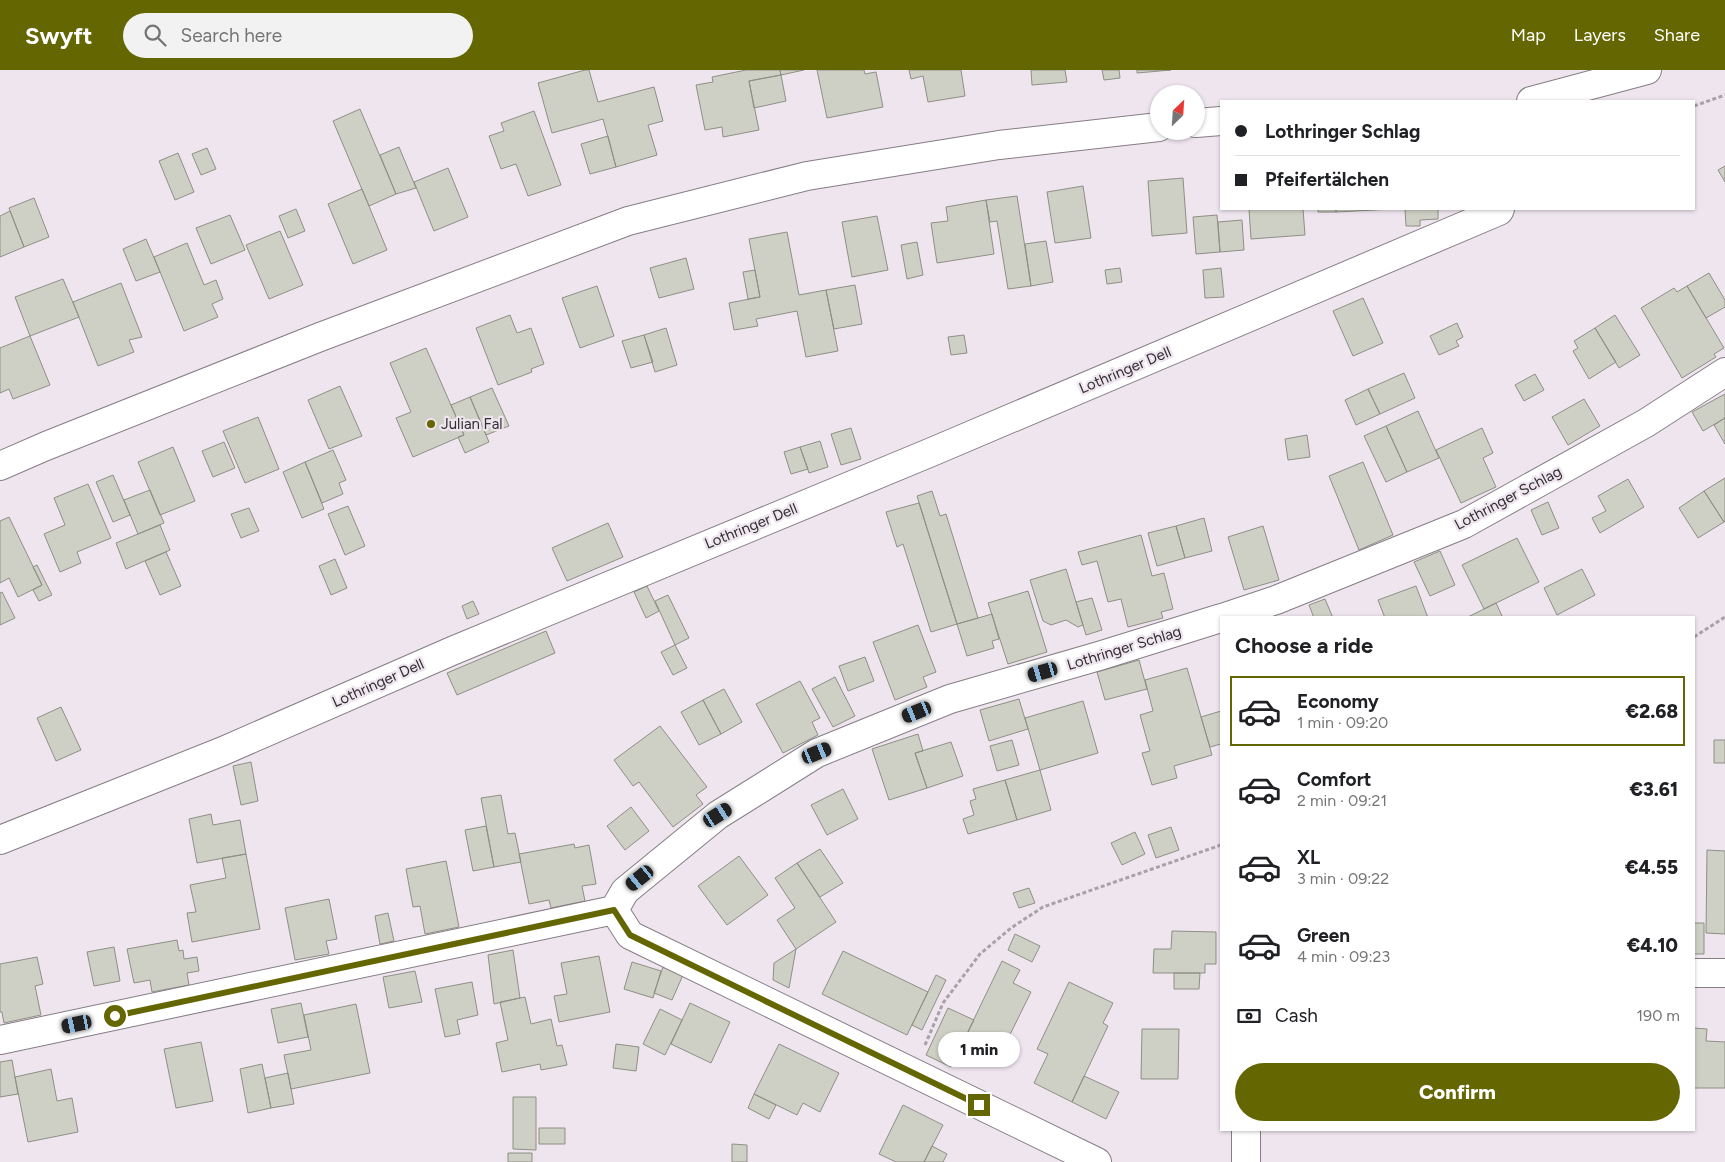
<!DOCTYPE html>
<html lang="en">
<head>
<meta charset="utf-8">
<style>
  :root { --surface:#fff; --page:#f2f2f2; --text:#202124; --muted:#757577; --line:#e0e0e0; --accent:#646601 }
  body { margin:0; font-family:Figtree,sans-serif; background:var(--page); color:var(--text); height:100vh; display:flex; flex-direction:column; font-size:19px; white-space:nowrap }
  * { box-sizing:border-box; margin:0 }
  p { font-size:16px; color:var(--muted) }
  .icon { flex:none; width:28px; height:28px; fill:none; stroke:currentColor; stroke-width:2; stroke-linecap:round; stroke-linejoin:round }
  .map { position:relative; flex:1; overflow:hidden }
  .sheet { position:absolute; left:1220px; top:546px; width:475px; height:515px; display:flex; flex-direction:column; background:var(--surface); border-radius:0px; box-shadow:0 1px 4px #0004 }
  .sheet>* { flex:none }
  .banner { position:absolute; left:1220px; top:30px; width:475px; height:110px; border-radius:0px; box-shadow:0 1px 4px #0004; display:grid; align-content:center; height:110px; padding:0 15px; background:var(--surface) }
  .needle { width:32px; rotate:25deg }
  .buttons { position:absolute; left:1150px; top:15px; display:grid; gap:10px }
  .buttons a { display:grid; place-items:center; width:55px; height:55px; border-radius:50%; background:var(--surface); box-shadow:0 1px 4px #0004; font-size:25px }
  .end { position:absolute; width:22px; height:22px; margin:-11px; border:6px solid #646601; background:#fff; box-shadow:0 0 0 2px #fff }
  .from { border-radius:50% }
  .bubble { position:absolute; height:35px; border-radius:18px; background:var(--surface); box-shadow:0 1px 4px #0004; font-size:16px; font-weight:800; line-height:35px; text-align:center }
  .car { position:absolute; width:15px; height:30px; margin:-15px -8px; border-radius:6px; box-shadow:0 0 4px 1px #0007; background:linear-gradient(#222 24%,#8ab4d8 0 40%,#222 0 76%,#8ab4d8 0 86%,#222 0) }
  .banner b { display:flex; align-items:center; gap:18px; height:48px; font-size:19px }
  .banner b+b { border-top:1px solid var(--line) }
  .banner i { width:12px; height:12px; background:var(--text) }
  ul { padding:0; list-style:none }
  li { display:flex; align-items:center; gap:15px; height:70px; margin:0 10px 8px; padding:0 5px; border:2px solid transparent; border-radius:0px }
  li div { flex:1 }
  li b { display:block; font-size:19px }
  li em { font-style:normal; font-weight:800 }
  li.current { border-color:var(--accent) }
  li>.icon { width:45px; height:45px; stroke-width:1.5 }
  h2 { padding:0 15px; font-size:22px; line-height:60px }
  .pay { display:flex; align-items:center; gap:12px; height:55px; padding:0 15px; font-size:19px }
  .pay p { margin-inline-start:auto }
  .primary-button { display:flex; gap:10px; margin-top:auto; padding:10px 15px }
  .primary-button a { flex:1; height:58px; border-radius:30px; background:var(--accent); color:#fff; font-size:20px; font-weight:800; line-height:58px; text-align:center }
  header { display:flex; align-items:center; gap:30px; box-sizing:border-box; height:70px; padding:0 25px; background:var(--accent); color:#fff }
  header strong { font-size:24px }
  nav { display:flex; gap:28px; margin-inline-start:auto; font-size:18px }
  .search { width:350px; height:45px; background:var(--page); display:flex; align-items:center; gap:12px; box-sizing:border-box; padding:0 18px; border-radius:28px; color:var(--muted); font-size:19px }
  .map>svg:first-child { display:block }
  .building { fill:#cfd0c5; stroke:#8e8f85 }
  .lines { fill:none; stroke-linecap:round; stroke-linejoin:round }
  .minor-casing { stroke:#867d85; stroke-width:30 }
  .path { stroke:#a8a1a8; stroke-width:3; stroke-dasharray:4 2.5; stroke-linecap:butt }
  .minor { stroke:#fff; stroke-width:28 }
  .route { stroke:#646601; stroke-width:6 }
  .poi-dot { fill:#646601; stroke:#eee5ee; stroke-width:2 }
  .labels { text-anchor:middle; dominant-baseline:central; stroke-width:4.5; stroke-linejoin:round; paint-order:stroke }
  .street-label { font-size:15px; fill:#322f32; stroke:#eee5ee }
  .poi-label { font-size:15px; fill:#322f32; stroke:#eee5ee; text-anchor:start }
</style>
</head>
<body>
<header>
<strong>Swyft</strong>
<div class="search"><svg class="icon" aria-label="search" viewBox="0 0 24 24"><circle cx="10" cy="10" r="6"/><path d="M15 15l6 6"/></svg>Search here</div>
<nav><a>Map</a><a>Layers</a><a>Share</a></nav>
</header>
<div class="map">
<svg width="1725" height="1092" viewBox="0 0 1725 1092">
  <rect width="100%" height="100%" fill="#eee5ee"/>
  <!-- building -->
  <path class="building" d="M585,0H589L598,32L654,17L663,51L648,55L657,85L616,97L603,49L552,63L538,13Z
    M746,0H780L781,5L749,11L759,60L723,67L722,57L705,60L696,15L713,12L712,7Z
    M780,0H804L781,5Z
    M817,0H864L865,4L876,2L883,37L827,48Z
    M909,0H961L965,26L928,32L923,6L911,9Z
    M1031,0H1065L1067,12L1032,15Z
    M1102,0H1119L1120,8L1104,10Z
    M1137,0H1171L1137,3Z
    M781,5L786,31L754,38L749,11Z
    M360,39L396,124L369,136L333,51Z
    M534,41L561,115L528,126L516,94L501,99L489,66L504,61L501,53Z
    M608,66L616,97L590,104L581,74Z
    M399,77L416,118L396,124L380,85Z
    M207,78L216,99L201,105L192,84Z
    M178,83L194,122L175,130L159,91Z
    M1725,96V112L1718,100Z
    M448,98L468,147L434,161L414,112Z
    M1183,108L1187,163L1152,166L1148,111Z
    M1083,116L1091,168L1055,173L1047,122Z
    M362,119L387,180L353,194L328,134Z
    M1017,126L1031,216L1008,219L997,151L990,152L986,130Z
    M34,128L49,167L24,177L9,138Z
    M986,130L994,184L937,193L931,153L948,151L946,137Z
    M296,139L305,161L288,168L279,146Z
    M1249,139H1303L1305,165L1251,169Z
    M1318,139H1336V142H1318Z
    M1336,139H1393L1336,142Z
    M1405,139H1438V149L1420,150V156H1406Z
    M10,141L24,177L0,187V146Z
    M230,145L245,180L211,194L196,158Z
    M1217,145L1220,182L1196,184L1193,147Z
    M877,146L888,200L852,207L842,152Z
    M1242,150L1244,180L1220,182L1218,152Z
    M280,161L303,215L269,229L246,175Z
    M787,162L799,225L826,220L838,281L806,287L797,241L756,249L758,256L734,260L729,233L760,227L749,169Z
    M146,169L160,202L136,211L123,179Z
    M1046,171L1053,212L1031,216L1025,174Z
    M917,172L923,205L907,209L901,175Z
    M187,173L204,215L216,210L223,229L212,234L218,247L184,261L154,187Z
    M686,188L694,219L659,228L650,198Z
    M1120,198L1122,212L1107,214L1105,200Z
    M1221,198L1224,227L1205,228L1203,200Z
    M755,200L760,227L748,229L743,202Z
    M1709,203L1725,230V237L1706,248L1687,216Z
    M63,209L79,247L30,266L15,227Z
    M121,213L142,267L129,270L134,282L98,296L73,232Z
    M855,215L862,254L834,259L826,220Z
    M597,216L614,266L580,278L562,228Z
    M1687,216L1724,278L1714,284L1716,287L1682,308L1641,238L1674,218L1677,222Z
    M1363,228L1383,273L1353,286L1333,241Z
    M510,245L517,263L531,258L544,294L531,299L532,302L498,315L476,258Z
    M1615,245L1640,285L1619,298L1595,258Z
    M1457,253L1463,267L1456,271L1459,276L1439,285L1430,266Z
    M666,258L677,295L655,302L644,265Z
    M1595,258L1616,292L1589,309L1573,281L1578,278L1574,271Z
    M644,265L653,292L631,298L622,271Z
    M964,265L967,283L951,285L948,267Z
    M30,266L50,315L13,329L9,319L0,323V278Z
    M426,278L464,365L413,387L396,348L411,342L390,293Z
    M1404,303L1415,328L1380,344L1368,319Z
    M1535,304L1544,320L1524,331L1515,315Z
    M340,316L362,366L329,379L308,330Z
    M492,318L509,356L486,365L470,327Z
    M1368,319L1380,344L1356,355L1345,330Z
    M1725,324V348L1703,361L1692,342Z
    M470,327L489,372L465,383L458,367L464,365L451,335Z
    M1584,329L1600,356L1568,375L1552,347Z
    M1418,341L1439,388L1407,402L1386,356Z
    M258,347L279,399L245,413L223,361Z
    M1725,348V374L1714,355Z
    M1386,356L1407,402L1386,412L1364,366Z
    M851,358L861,389L841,395L831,364Z
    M1482,358L1493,383L1483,388L1496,417L1461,433L1436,380Z
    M1307,365L1310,387L1288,390L1285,369Z
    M820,371L828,397L809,403L800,377Z
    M224,372L235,398L213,407L202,381Z
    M173,377L195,431L160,445L138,392Z
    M800,377L808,399L791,404L784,382Z
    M333,380L346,410L339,413L343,424L322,433L305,392Z
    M305,392L324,439L302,448L283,402Z
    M1363,392L1393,465L1359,480L1329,406Z
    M113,405L130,445L113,452L96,412Z
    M1725,408V451L1724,452L1704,421Z
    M1628,409L1644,437L1600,463L1592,448L1606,441L1598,426Z
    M88,414L111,468L77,482L81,493L60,502L44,464L65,455L54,428Z
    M150,420L164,453L138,464L124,430Z
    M932,421L940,446L946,444L978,548L957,554L917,426Z
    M1704,421L1724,452L1698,468L1679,438Z
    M1548,432L1559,458L1542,465L1531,440Z
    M919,433L957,554L931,562L903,474L897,477L886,442Z
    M348,436L365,476L345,485L328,444Z
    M249,438L259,461L241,468L231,444Z
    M9,447L42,515L18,527L9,508L0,513V451Z
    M1204,448L1212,481L1185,488L1176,456Z
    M608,453L623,487L567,511L552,478Z
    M160,455L170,480L126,499L116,473Z
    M1176,456L1185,488L1157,496L1148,463Z
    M1263,456L1279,510L1244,520L1228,467Z
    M1141,465L1152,506L1164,503L1173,539L1161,542L1163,548L1128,557L1121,529L1108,532L1097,491L1082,495L1078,482Z
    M1517,468L1539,512L1484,539L1462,495Z
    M1440,481L1455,515L1430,526L1414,492Z
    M166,482L181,516L160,525L145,491Z
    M335,489L347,518L331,525L319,496Z
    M37,495L52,525L39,531L33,520L42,515L33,497Z
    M1066,499L1083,555L1078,557L1066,550L1051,555L1043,551L1030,510Z
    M1582,499L1595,525L1557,545L1544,518Z
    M647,516L659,541L646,548L634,522Z
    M1416,516L1428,548H1385L1378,530Z
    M1028,521L1047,582L1008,594L988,533Z
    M2,522L15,548L0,555V523Z
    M668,525L689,568L675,575L655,531Z
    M1092,528L1102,560L1086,565L1076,532Z
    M1325,529L1333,548H1314L1309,535Z
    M473,531L479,544L467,549L462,536Z
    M1496,533L1503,548H1466Z
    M992,544L999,569L992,571L994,578L967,586L957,554Z
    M918,555L936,602L923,607L927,617L895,630L873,572Z
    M546,561L555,583L457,625L447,603Z
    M675,575L687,598L673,605L661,582Z
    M865,587L874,611L848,621L839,596Z
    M1139,590L1147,619L1105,630L1097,602Z
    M1187,598L1212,685L1174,696L1177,708L1152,715L1142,683L1150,681L1140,645L1153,641L1145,610Z
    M835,607L855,646L833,657L812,619Z
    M800,611L820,648L812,652L818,665L783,683L756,634Z
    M724,619L742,652L721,664L703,630Z
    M1019,629L1028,659L989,671L980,640Z
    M703,630L721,664L699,675L681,642Z
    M1083,631L1098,683L1040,700L1025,648Z
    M61,637L81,680L56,691L37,648Z
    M1221,641V674L1210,677L1201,647Z
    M660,656L707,717L696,725L703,734L673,757L639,712L633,716L614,690Z
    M918,664L923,681L915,683L927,718L889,730L872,679Z
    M1012,670L1019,695L997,701L990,676Z
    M1714,670H1725V693H1714Z
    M951,672L963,706L927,718L915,683Z
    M251,692L258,731L241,735L233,696Z
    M1040,700L1051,740L1017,750L1005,710Z
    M1005,710L1017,750L968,764L963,749L974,745L970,731L976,729L973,719Z
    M843,719L858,749L827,765L811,735Z
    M501,725L508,764L515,763L521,792L494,797L481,728Z
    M631,737L649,761L625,780L607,756Z
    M211,744L213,755L240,750L246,784L197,793L189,749Z
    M486,756L494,797L473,801L465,760Z
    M1171,757L1179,780L1156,788L1148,765Z
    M1135,762L1145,784L1122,795L1111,773Z
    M574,774L575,778L589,775L596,814L582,816L585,831L551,838L549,830L529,834L519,784Z
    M820,779L843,813L820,827L797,793Z
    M1707,780L1725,781V864L1706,863Z
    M246,784L260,859L192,872L187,843L196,842L190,815L226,808L222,788Z
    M739,786L768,825L727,855L698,816Z
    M446,791L459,857L425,864L420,836L413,837L406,799Z
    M797,793L836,852L796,879L777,850L795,838L775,808Z
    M1029,818L1035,833L1019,838L1013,823Z
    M329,829L337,869L326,871L329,884L295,890L285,838Z
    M388,843L394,871L380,874L375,846Z
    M1694,853H1704V884H1694Z
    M1172,861L1216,862V894H1205V903H1153L1154,879H1171Z
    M1015,864L1040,876L1032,892L1008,880Z
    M177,870L179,881L183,880L184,889L197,887L199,901L187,903L189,915L152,922L150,910L134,913L127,879Z
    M114,877L120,911L94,916L87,882Z
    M796,879L789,918L773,910L774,893Z
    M513,880L520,928L494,934L488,885Z
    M843,881L928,922L907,965L822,924Z
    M599,886L610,942L559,952L554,926L567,924L561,893Z
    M37,887L43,914L35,916L41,945L4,953L2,942H0V894Z
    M1002,891L1020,900L1013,913L1031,922L996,993L961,976Z
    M632,892L661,901L653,928L624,919Z
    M663,897L683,905L672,930L654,923Z
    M415,901L422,932L389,938L383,907Z
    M1174,903H1200L1199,919H1174Z
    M936,905L946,910L922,960L912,955Z
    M472,912L478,945L457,950L460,964L445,967L435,919Z
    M1069,912L1113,933L1103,953L1108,956L1072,1032L1034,1013L1048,984L1037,979Z
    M525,927L531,954L551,949L557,976L562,975L567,995L541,1000L540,994L502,1002L496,973L508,970L500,932Z
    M301,933L308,967L278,973L271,939Z
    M690,933L730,952L711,993L671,974Z
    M356,934L370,1003L291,1019L284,985L311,980L304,945Z
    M948,938L974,950L951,997L926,985Z
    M660,939L682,950L665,985L643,974Z
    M1694,958L1707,959L1706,971L1725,972V1018H1694Z
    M1142,959H1179L1178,1009H1141Z
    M201,972L213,1031L176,1038L164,979Z
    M616,974L639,977L636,1001L613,998Z
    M779,974L839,1003L820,1042L803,1033L797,1045L754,1024Z
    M12,990L18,1024L0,1027V992Z
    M262,994L271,1038L248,1043L240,999Z
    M51,999L57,1031L72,1028L78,1062L28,1072L15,1007Z
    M288,1003L294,1034L271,1038L265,1008Z
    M1084,1006L1119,1022L1106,1049L1072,1032Z
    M754,1024L776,1035L769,1049L748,1038Z
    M513,1027H536V1080L513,1079Z
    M903,1035L943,1055L924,1092H896L879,1084Z
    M539,1058H565V1074H539Z
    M732,1074L747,1075V1092H732Z
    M932,1076L947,1084L943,1092H924Z
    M508,1083H532V1092H508Z"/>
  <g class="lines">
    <defs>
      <path id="minor" d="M1531,31L1647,0
        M1196,53L1221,51
        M0,396L46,376L320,267L628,151L807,106L999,75L1159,57
        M1222,548L1276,530L1464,454L1646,353L1725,302
        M0,770L223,681L452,581L934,381L1499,141L1500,139
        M614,840L630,865L1097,1092
        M1694,903H1725
        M0,970L614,840L625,821L718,745L817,683L950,629L1099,586L1221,548
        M1246,1092V1060"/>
    </defs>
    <!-- minor casing -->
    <use href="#minor" class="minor-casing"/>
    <!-- path -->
    <path class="path" d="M1694,36L1725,25
      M1694,567L1725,547
      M925,975L943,933L980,884L1011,858L1043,837L1221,775"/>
    <!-- minor -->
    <use href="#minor" class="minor"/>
  </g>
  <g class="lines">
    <!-- route -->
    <path class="route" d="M115,946L614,840L630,865L979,1035"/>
  </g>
  <!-- markers -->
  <circle class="poi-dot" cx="431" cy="354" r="5"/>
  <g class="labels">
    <!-- street labels -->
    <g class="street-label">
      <text transform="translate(1125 300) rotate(-23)">Lothringer Dell</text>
      <text transform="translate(1508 428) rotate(-28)">Lothringer Schlag</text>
      <text transform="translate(751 456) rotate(-22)">Lothringer Dell</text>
      <text transform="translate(1124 578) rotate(-17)">Lothringer Schlag</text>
      <text transform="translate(378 613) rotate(-24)">Lothringer Dell</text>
    </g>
    <!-- poi labels -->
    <g class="poi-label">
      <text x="441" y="354">Julian Fal</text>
    </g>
  </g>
</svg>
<div class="buttons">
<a><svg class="needle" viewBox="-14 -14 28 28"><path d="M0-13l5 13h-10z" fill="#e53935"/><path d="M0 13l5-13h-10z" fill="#757577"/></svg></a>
</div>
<i class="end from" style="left:115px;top:946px"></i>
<i class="end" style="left:979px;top:1035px"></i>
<div class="bubble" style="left:938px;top:962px;width:82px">1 min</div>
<i class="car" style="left:1043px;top:602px;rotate:254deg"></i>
<i class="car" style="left:917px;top:642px;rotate:248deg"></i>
<i class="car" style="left:817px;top:683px;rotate:68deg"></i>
<i class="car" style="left:718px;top:745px;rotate:58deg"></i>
<i class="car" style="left:640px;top:808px;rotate:231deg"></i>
<i class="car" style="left:77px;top:954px;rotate:258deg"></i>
<div class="banner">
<b><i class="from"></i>Lothringer Schlag</b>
<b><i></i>Pfeifertälchen</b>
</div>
<section class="sheet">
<h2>Choose a ride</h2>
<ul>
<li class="current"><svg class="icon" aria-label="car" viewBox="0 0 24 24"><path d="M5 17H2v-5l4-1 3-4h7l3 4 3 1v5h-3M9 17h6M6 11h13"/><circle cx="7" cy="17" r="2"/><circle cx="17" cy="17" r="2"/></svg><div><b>Economy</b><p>1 min · 09:20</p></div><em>€2.68</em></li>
<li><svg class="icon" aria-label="car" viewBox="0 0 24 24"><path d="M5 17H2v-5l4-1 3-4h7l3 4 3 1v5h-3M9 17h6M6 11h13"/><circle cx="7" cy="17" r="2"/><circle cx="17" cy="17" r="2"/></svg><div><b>Comfort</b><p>2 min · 09:21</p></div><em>€3.61</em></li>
<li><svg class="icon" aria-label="car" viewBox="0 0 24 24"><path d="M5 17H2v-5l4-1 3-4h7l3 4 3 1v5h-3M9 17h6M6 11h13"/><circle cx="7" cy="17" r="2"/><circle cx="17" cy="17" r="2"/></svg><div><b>XL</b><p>3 min · 09:22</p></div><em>€4.55</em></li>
<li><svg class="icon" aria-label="car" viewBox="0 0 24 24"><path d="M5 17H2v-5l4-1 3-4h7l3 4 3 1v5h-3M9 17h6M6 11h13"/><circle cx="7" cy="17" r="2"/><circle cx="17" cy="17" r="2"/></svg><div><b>Green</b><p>4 min · 09:23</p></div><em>€4.10</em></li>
</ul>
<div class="pay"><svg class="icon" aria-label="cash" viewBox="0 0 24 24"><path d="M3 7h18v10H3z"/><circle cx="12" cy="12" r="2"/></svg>Cash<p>190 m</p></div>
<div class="primary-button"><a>Confirm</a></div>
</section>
</div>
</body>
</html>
